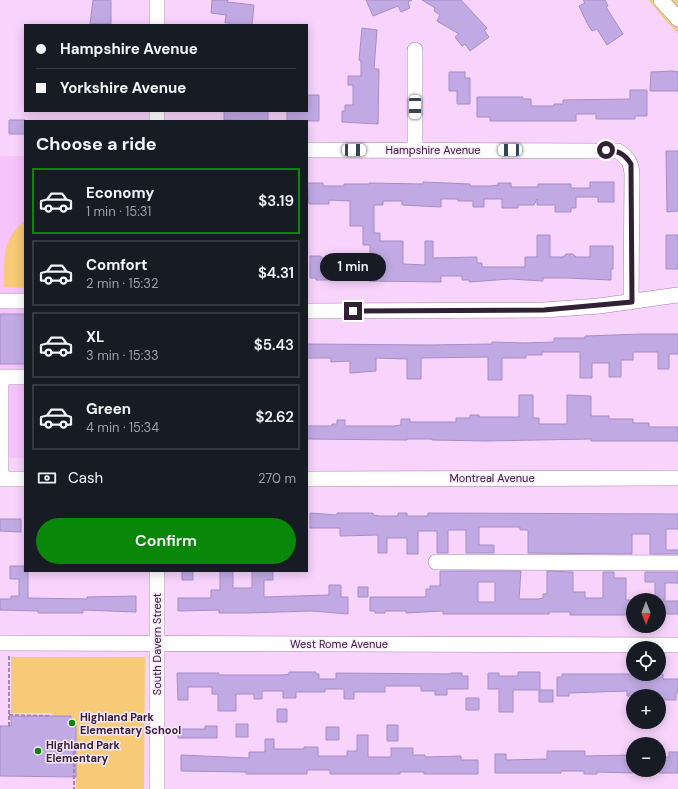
<!DOCTYPE html>
<html lang="en">
<head>
<meta charset="utf-8">
<style>
  :root { --surface:#171b24; --page:#20242c; --text:#f1f3f6; --muted:#9ea1a6; --line:#363941; --accent:#098708 }
  body { margin:0; font-family:"DM Sans",sans-serif; background:var(--page); color:var(--text); height:100vh; display:flex; flex-direction:column; font-size:15px; white-space:nowrap }
  * { box-sizing:border-box; margin:0 }
  p { font-size:13px; color:var(--muted) }
  .icon { flex:none; width:22px; height:22px; fill:none; stroke:currentColor; stroke-width:2; stroke-linecap:round; stroke-linejoin:round }
  .map { position:relative; flex:1; overflow:hidden }
  .panel { position:absolute; left:24px; top:120px; width:284px; height:452px; display:flex; flex-direction:column; background:var(--surface); border-radius:0px; box-shadow:0 2px 10px #0003 }
  .panel>* { flex:none }
  .banner { position:absolute; left:24px; top:24px; width:284px; height:88px; border-radius:0px; box-shadow:0 2px 10px #0003; display:grid; align-content:center; height:88px; padding:0 12px; background:var(--surface) }
  .needle { width:26px; rotate:180deg }
  .controls { position:absolute; left:626px; top:593px; display:grid; gap:8px }
  .controls a { display:grid; place-items:center; width:40px; height:40px; border-radius:50%; background:var(--surface); box-shadow:0 2px 10px #0003; font-size:20px }
  .end { position:absolute; width:18px; height:18px; margin:-9px; border:5px solid #322134; background:#fff; box-shadow:0 0 0 2px #fff }
  .from { border-radius:50% }
  .bubble { position:absolute; height:28px; border-radius:14px; background:var(--surface); box-shadow:0 2px 10px #0003; font-size:13px; font-weight:600; line-height:28px; text-align:center }
  .car { position:absolute; width:12px; height:24px; margin:-12px -6px; border-radius:5px; box-shadow:0 0 3px 1px #0007; background:linear-gradient(#fff 24%,#345 0 40%,#fff 0 76%,#345 0 86%,#fff 0) }
  .banner b { display:flex; align-items:center; gap:14px; height:38px; font-size:15px }
  .banner b+b { border-top:1px solid var(--line) }
  .banner i { width:10px; height:10px; background:var(--text) }
  ul { padding:0; list-style:none }
  li { display:flex; align-items:center; gap:12px; height:66px; margin:0 8px 6px; padding:0 4px; border:2px solid var(--line); border-radius:0px }
  li div { flex:1 }
  li b { display:block; font-size:15px }
  li em { font-style:normal; font-weight:600 }
  li.current { border-color:var(--accent) }
  li>.icon { width:36px; height:36px; stroke-width:1.5 }
  h2 { padding:0 12px; font-size:18px; line-height:48px }
  .pay { display:flex; align-items:center; gap:10px; height:44px; padding:0 12px; font-size:15px }
  .pay p { margin-inline-start:auto }
  .action { display:flex; gap:8px; margin-top:auto; padding:8px 12px }
  .action a { flex:1; height:46px; border-radius:24px; background:var(--accent); color:#fff; font-size:16px; font-weight:600; line-height:46px; text-align:center }
  .map>svg:first-child { display:block }
  .built { fill:#f7c3fd }
  .green { fill:#f6ca77 }
  .building { fill:#c1aae4; stroke:#a58ec7; fill-rule:evenodd }
  .lines { fill:none; stroke-linecap:round; stroke-linejoin:round }
  .minor-casing { stroke:#a97eae; stroke-width:16 }
  .path { stroke:#a588a8; stroke-width:2; stroke-dasharray:4 2; stroke-linecap:butt }
  .minor { stroke:#fff; stroke-width:15 }
  .route { stroke:#322134; stroke-width:5 }
  .poi-dot { fill:#098708; stroke:#fae7fc; stroke-width:1.5 }
  .labels { text-anchor:middle; dominant-baseline:central; stroke-width:3; stroke-linejoin:round; paint-order:stroke }
  .street-label { font-size:11px; fill:#322134; stroke:#fae7fc }
  .poi-label { font-size:11px; font-weight:bold; fill:#322134; stroke:#fae7fc; text-anchor:start }
</style>
</head>
<body>
<div class="map">
<svg width="678" height="789" viewBox="0 0 678 789">
  <rect width="100%" height="100%" fill="#f8d3fc"/>
  <!-- built -->
  <path class="built" d="M0,156H25V458H0Z"/>
  <!-- green -->
  <path class="green" d="M649,0H678V33L665,20Z
    M25,221V288L4,287C4,261 1,239 25,221Z
    M11,657H145L144,789H76V725H71L70,716H53L52,713H11Z"/>
  <!-- building -->
  <path class="building" d="M93,0H111V24H90Z
    M212,0H228L227,2L254,5L252,25H229L230,23H225L226,15L211,13Z
    M366,0H412L408,2L410,8L401,12L398,6L373,16Z
    M422,0H461L487,28L484,30L489,37L470,51L465,44L462,46L455,37L459,34L437,21L440,15L434,11L435,8Z
    M583,0H605L608,6L606,7L623,34L607,45L597,29L592,31L588,25L579,6L585,3Z
    M362,28L377,30L374,69H379L378,124L342,122V111H345V105H353V85H348V76H361V61L359,60Z
    M673,71L678,72V91H650L651,72Z
    M449,72H465V78H470V104H457V91H449Z
    M630,90H647V116H635V119H596V114H576V121H490V117H477V97H523V99H531V106H554V104H563V100L630,99Z
    M307,95H319V121H287V111H307Z
    M224,111H268V121L224,120Z
    M9,120H25V134H9Z
    M666,151H678V211L667,212Z
    M423,182L470,184V186H490L498,185V183H511V187H538V184H571V188H590V182H614V202H598V197H576V208H571V212H555V205H537V199L534,205H518V208H502V199H484V207H473V201H458V199H441V207L402,205V201H383V205H374V233H380V241H403V264L425,265V241H433V258L477,257V263H482V267H525V257H537V235H550V257H563L566,254H573L576,257H590V246H613V269H611V280L566,278H543V281L510,279L469,282V280H462V276H441V282L369,281V278H343V280H316V278H310V256H321V258H343V261H352V264H370V245H363V226H350V201L329,200V204H309L307,183H323V186H344V184H369V183L423,184Z
    M666,235H678V269H666Z
    M0,314H25V364H0Z
    M642,334H678V354H669V369H658V352H633V360H621V377H609V363H592V378H580V352H542V355H526V358H502V380H488V357L421,358V379H407V359L376,358V371L350,373V361L331,362V358H307V344L429,345L492,344V342L525,343L554,342V338H585V336Z
    M519,395H533V418H539V424H567V395L591,396V416H609V419H633V423H649V427H678V441H591V439L486,441L432,440V439H407V440L307,439V426H332V424H337V420H345V426H393L401,425V419H410V422H456V418H470V415H479V417H519Z
    M310,513L337,515V513H373V515L379,516H398V513H407V516H428V513L678,514V529H666V550H678V554H650V534H632V554L528,553V530H520V527H479V545H494V553H466V530H448V553H437V531H418V554H407V538H387V553H378V535L340,536V528H310Z
    M0,519H21V532L0,531Z
    M10,566H24V571H28V598L87,599V597L136,596V612L83,610V613H38V611L0,610V599H11V596H19V579H10Z
    M182,571H193V580H182Z
    M220,571H233V588H252V571H273V580H264V597L329,595V585H341V597H348V614L312,611L247,613H219V610L178,611V598H211V590H220Z
    M440,571H521L519,599H539L543,598V594H547V571L573,572V592H585V598H603V572H614V578H626V600H633V615H570V612H549V614H443V611L406,613V611H385V613H375V611H370V597H426V589H430V586H440ZM478,582H495V602H478Z
    M645,572H678V583H665V600H655V582H645Z
    M358,587H368V597H358Z
    M659,601H678V614H659Z
    M289,672H316V674H319V679H336V673L451,674V673H462V676H468V689H447V695H435V691H421V686H385V692H354V699H344V689H325V692H296V698H283V691H262V699H254V694H236V711H218V694H212V687H188V700H178L177,673H219V675H283L289,674Z
    M518,672H540V690H513V712H499V689H488V673H499V676H518Z
    M562,674H663V679H678V693H676V700H659V696H627V691L569,693V696H557V677H562Z
    M539,690H553V702H539Z
    M466,698H479V710H466Z
    M277,709H287V722H277Z
    M11,716H71V725H76V777L0,776V726H11Z
    M236,724H248V737H236Z
    M387,725H398V741H387Z
    M205,726H217V738H178V729H205Z
    M326,727H339V740H326Z
    M357,735H368V757H391V748H413V755H425V757L461,756V760H478V774H424V772H400V774H330V770H307V774H246V772L181,771V755L249,758V752H265V739H274V749H304V747H318V756H347V751H357Z
    M547,751H585V756L633,755V773L597,772V774H584V771H561V773H495V754H506V760L547,759Z
    M669,752H678V773H659V757H669Z"/>
  <g class="lines">
    <defs>
      <path id="minor" d="M157,0V25
        M661,0L678,19
        M415,50V150
        M157,111V121
        M307,150L618,151C628,158 631,162 632,174L631,302
        M0,301H25
        M307,311L544,310L599,306L678,295
        M0,479H25
        M1,479V377H25
        M307,479L678,478
        M436,562L678,563
        M157,571V789
        M0,643L678,645"/>
    </defs>
    <!-- minor casing -->
    <use href="#minor" class="minor-casing"/>
    <!-- path -->
    <path class="path" d="M9,656V726
      M9,715L51,716
      M71,745H79
      M74,745V789"/>
    <!-- minor -->
    <use href="#minor" class="minor"/>
  </g>
  <g class="lines">
    <!-- route -->
    <path class="route" d="M353,311L544,310L632,302L631,164C624,153 618,151 606,150"/>
  </g>
  <!-- markers -->
  <g class="poi-dot">
    <circle cx="72" cy="723" r="4"/>
    <circle cx="38" cy="751" r="4"/>
  </g>
  <g class="labels">
    <!-- street labels -->
    <g class="street-label">
      <text x="433" y="150">Hampshire Avenue</text>
      <text x="492" y="478">Montreal Avenue</text>
      <text transform="translate(157 644) rotate(-90)">South Davern Street</text>
      <text x="339" y="644">West Rome Avenue</text>
    </g>
    <!-- poi labels -->
    <g class="poi-label">
      <text x="80" y="717">Highland Park<tspan x="80" dy="13">Elementary School</tspan></text>
      <text x="46" y="745">Highland Park<tspan x="46" dy="13">Elementary</tspan></text>
    </g>
  </g>
</svg>
<div class="controls">
<a><svg class="needle" viewBox="-14 -14 28 28"><path d="M0-13l5 13h-10z" fill="#e53935"/><path d="M0 13l5-13h-10z" fill="#9ea1a6"/></svg></a>
<a><svg class="icon" aria-label="locate" viewBox="0 0 24 24"><circle cx="12" cy="12" r="6"/><path d="M12 2v4M12 18v4M2 12h4M18 12h4"/></svg></a>
<a>+</a>
<a>−</a>
</div>
<i class="end from" style="left:606px;top:150px"></i>
<i class="end" style="left:353px;top:311px"></i>
<div class="bubble" style="left:320px;top:253px;width:66px">1 min</div>
<i class="car" style="left:415px;top:107px;rotate:180deg"></i>
<i class="car" style="left:354px;top:150px;rotate:90deg"></i>
<i class="car" style="left:510px;top:150px;rotate:270deg"></i>
<div class="banner">
<b><i class="from"></i>Hampshire Avenue</b>
<b><i></i>Yorkshire Avenue</b>
</div>
<section class="panel">
<h2>Choose a ride</h2>
<ul>
<li class="current"><svg class="icon" aria-label="car" viewBox="0 0 24 24"><path d="M5 17H2v-5l4-1 3-4h7l3 4 3 1v5h-3M9 17h6M6 11h13"/><circle cx="7" cy="17" r="2"/><circle cx="17" cy="17" r="2"/></svg><div><b>Economy</b><p>1 min · 15:31</p></div><em>$3.19</em></li>
<li><svg class="icon" aria-label="car" viewBox="0 0 24 24"><path d="M5 17H2v-5l4-1 3-4h7l3 4 3 1v5h-3M9 17h6M6 11h13"/><circle cx="7" cy="17" r="2"/><circle cx="17" cy="17" r="2"/></svg><div><b>Comfort</b><p>2 min · 15:32</p></div><em>$4.31</em></li>
<li><svg class="icon" aria-label="car" viewBox="0 0 24 24"><path d="M5 17H2v-5l4-1 3-4h7l3 4 3 1v5h-3M9 17h6M6 11h13"/><circle cx="7" cy="17" r="2"/><circle cx="17" cy="17" r="2"/></svg><div><b>XL</b><p>3 min · 15:33</p></div><em>$5.43</em></li>
<li><svg class="icon" aria-label="car" viewBox="0 0 24 24"><path d="M5 17H2v-5l4-1 3-4h7l3 4 3 1v5h-3M9 17h6M6 11h13"/><circle cx="7" cy="17" r="2"/><circle cx="17" cy="17" r="2"/></svg><div><b>Green</b><p>4 min · 15:34</p></div><em>$2.62</em></li>
</ul>
<div class="pay"><svg class="icon" aria-label="cash" viewBox="0 0 24 24"><path d="M3 7h18v10H3z"/><circle cx="12" cy="12" r="2"/></svg>Cash<p>270 m</p></div>
<div class="action"><a>Confirm</a></div>
</section>
</div>
</body>
</html>
